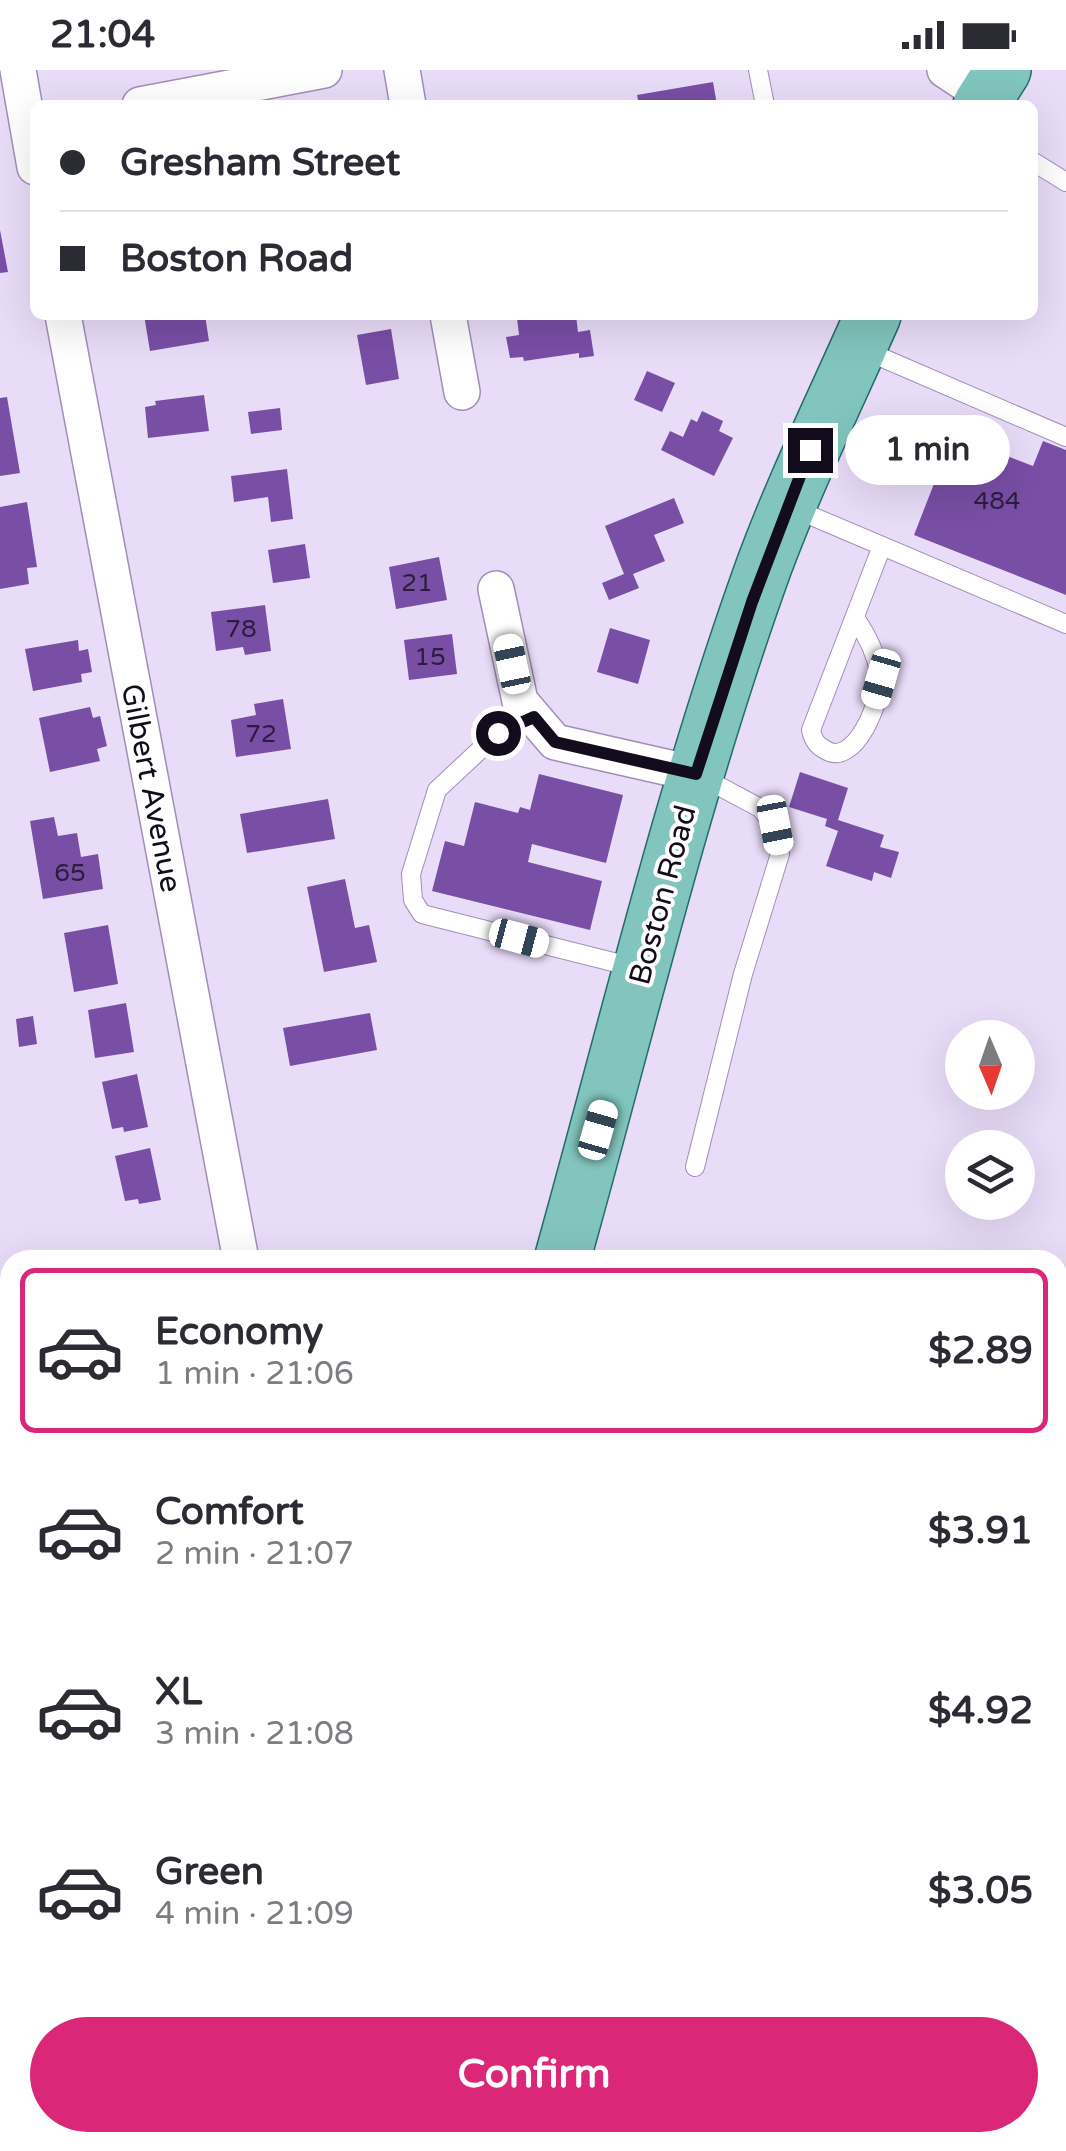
<!DOCTYPE html>
<html lang="en">
<head>
<meta charset="utf-8">
<style>
  :root { --surface:#fff; --page:#f7f7f7; --text:#2b2b33; --muted:#7c7c81; --line:#e1e1e2; --accent:#db2777 }
  body { margin:0; font-family:"Varela Round",sans-serif; background:var(--page); color:var(--text); height:100vh; display:flex; flex-direction:column; font-size:38px; white-space:nowrap }
  * { box-sizing:border-box; margin:0 }
  p { font-size:32px; color:var(--muted) }
  .icon { flex:none; width:55px; height:55px; fill:none; stroke:currentColor; stroke-width:2; stroke-linecap:round; stroke-linejoin:round }
  .map { position:relative; flex:1; overflow:hidden }
  .drawer { position:absolute; left:0px; top:1180px; width:1068px; height:902px; display:flex; flex-direction:column; background:var(--surface); border-radius:30px 30px 0 0; box-shadow:0 10px 40px #0002 }
  .drawer>* { flex:none }
  .top-card { position:absolute; left:30px; top:30px; width:1008px; height:220px; border-radius:15px; box-shadow:0 10px 40px #0002; display:grid; align-content:center; height:220px; padding:0 30px; background:var(--surface) }
  .needle { width:65px; rotate:178deg }
  .tools { position:absolute; left:945px; top:950px; display:grid; gap:20px }
  .tools a { display:grid; place-items:center; width:90px; height:90px; border-radius:50%; background:var(--surface); box-shadow:0 10px 40px #0002; font-size:50px }
  .end { position:absolute; width:45px; height:45px; margin:-22px; border:12px solid #130c1c; background:#fff; box-shadow:0 0 0 5px #fff }
  .from { border-radius:50% }
  .bubble { position:absolute; height:70px; border-radius:35px; background:var(--surface); box-shadow:0 10px 40px #0002; font-size:32px; font-weight:700; line-height:70px; text-align:center }
  .car { position:absolute; width:30px; height:60px; margin:-30px -15px; border-radius:12px; box-shadow:0 0 8px 2px #0007; background:linear-gradient(#fff 24%,#345 0 40%,#fff 0 76%,#345 0 86%,#fff 0) }
  .top-card b { display:flex; align-items:center; gap:35px; height:95px; font-size:38px }
  .top-card b+b { border-top:2px solid var(--line) }
  .top-card i { width:25px; height:25px; background:var(--text) }
  ul { padding:18px 0 0; list-style:none }
  li { display:flex; align-items:center; gap:30px; height:165px; margin:0 20px 15px; padding:0 10px; border:5px solid transparent; border-radius:15px }
  li div { flex:1 }
  li b { display:block; font-size:38px }
  li em { font-style:normal; font-weight:700 }
  li.on { border-color:var(--accent) }
  li>.icon { width:90px; height:90px; stroke-width:1.5 }
  .primary-button { display:flex; gap:20px; margin-top:auto; padding:20px 30px }
  .primary-button a { flex:1; height:115px; border-radius:60px; background:var(--accent); color:#fff; font-size:40px; font-weight:700; line-height:115px; text-align:center }
  .status { display:flex; justify-content:space-between; align-items:center; height:70px; padding:0 50px; background:var(--surface); direction:ltr }
  .status svg { height:28px; fill:currentColor }
  .map>svg:first-child { display:block }
  .building { fill:#794ea5 }
  .lines { fill:none; stroke-linecap:round; stroke-linejoin:round }
  .lane-casing { stroke:#a18dba; stroke-width:20 }
  .street-casing { stroke:#a18dba; stroke-width:38 }
  .primary-casing { stroke:#256b69; stroke-width:58 }
  .lane { stroke:#fff; stroke-width:18 }
  .street { stroke:#fff; stroke-width:35 }
  .primary { stroke:#82c5be; stroke-width:55 }
  .route { stroke:#130c1c; stroke-width:12 }
  .labels { text-anchor:middle; dominant-baseline:central; stroke-width:8; stroke-linejoin:round; paint-order:stroke }
  .number-label { font-size:25px; fill:#2c1c3e }
  .street-label { font-size:30px; fill:#130c1c; stroke:#fff }
</style>
</head>
<body>
<div class="status"><b>21:04</b><svg viewBox="0 0 49 12"><path d="M0 12V9h3v3zM5 12V6h3v6zM10 12V3h3v9zM15 12V0h3v12zM26 1h20v11H26zM47 4h2v5h-2z"/></svg></div>
<div class="map">
<svg width="1066" height="2081" viewBox="0 0 1066 2081">
  <rect width="100%" height="100%" fill="#e9dcf9"/>
  <!-- building -->
  <path class="building" d="M713,12L717,35H639L637,25Z
    M0,160L8,202L0,203Z
    M144,245H205L209,271L150,281Z
    M541,245H576L578,262L590,260L594,286L579,288V283L524,291L523,287L510,288L506,267L519,265L517,248Z
    M391,259L399,309L366,315L357,265Z
    M647,301L675,313L662,342L634,330Z
    M204,325L209,361L148,368L145,337L156,335L155,331Z
    M7,327L20,403L0,406V328Z
    M280,338L282,360L251,364L248,342Z
    M702,341L723,351L719,361L733,368L714,406L661,380L670,361L683,367L691,349L697,352Z
    M953,365L1033,396L1043,371L1066,380V525L914,465Z
    M287,399L293,449L271,452L268,427L234,432L231,406Z
    M674,428L684,453L654,465L665,491L633,504L639,518L609,530L602,513L624,504L605,456Z
    M27,432L37,497L27,498L29,514L0,519V437Z
    M305,474L310,508L273,513L268,480Z
    M439,487L447,530L396,539L389,497Z
    M265,535L271,581L245,585L243,577L216,581L211,542Z
    M610,558L650,570L638,614L597,602Z
    M452,564L457,604L409,610L404,570Z
    M78,570L79,581L88,579L92,602L81,604L82,612L33,621L25,579Z
    M283,629L291,679L236,687L231,650L256,645L254,634Z
    M90,637L93,648L100,646L107,676L97,679L100,691L50,702L39,648Z
    M800,702L848,718L838,750L884,765L880,777L899,782L891,808L874,802L872,811L826,796L838,761L825,756L827,749L789,737Z
    M539,704L623,725L606,793L532,774L528,792L602,811L590,860L432,821L445,771L464,776L475,732L518,743L520,737L530,740Z
    M328,729L335,769L247,783L240,744Z
    M54,747L58,766L77,763L81,787L98,784L103,819L43,829L30,751Z
    M345,809L355,858L369,855L377,892L324,902L307,817Z
    M108,855L118,914L74,922L64,863Z
    M126,933L134,982L95,988L88,940Z
    M370,943L377,980L290,996L283,958Z
    M33,946L37,974L19,977L16,949Z
    M137,1004L148,1057L124,1062L123,1057L112,1059L102,1012Z
    M150,1078L161,1130L139,1134L138,1129L125,1131L115,1086Z
    M1066,1821V1850L1058,1851V1822Z
    M424,2072H470L472,2081H426Z
    M680,2072H735L736,2081H668L667,2075Z
    M779,2072H815L816,2081H780Z"/>
  <g class="lines">
    <defs>
      <path id="lane" d="M758,0L765,35
        M1032,91L1066,112
        M864,280L1066,367
        M795,439L1066,554
        M855,548C867,565 876,583 880,605C883,627 855,701 824,679C816,675 813,669 811,660L882,476
        M534,647L498,663L437,720L411,804L413,830L422,844L637,898
        M695,1097L743,904L780,784L775,755L760,738L700,706"/>
      <path id="street" d="M18,0L35,97
        M402,0L408,35
        M945,0L986,27
        M140,35L324,0
        M63,245L241,1190
        M448,245L462,322
        M496,519L520,631L555,672L696,704
        M1058,1643L1066,1644
        M0,1914L10,1961
        M1058,1969L1066,1967
        M599,2072L601,2081
        M1027,2072L1028,2081"/>
      <path id="primary" d="M981,35L1003,0
        M562,1190C627,958 682,723 764,496C796,410 836,329 873,245
        M0,2075L10,2064"/>
    </defs>
    <!-- lane casing -->
    <use href="#lane" class="lane-casing"/>
    <!-- street casing -->
    <use href="#street" class="street-casing"/>
    <!-- primary casing -->
    <use href="#primary" class="primary-casing"/>
    <!-- lane -->
    <use href="#lane" class="lane"/>
    <!-- street -->
    <use href="#street" class="street"/>
    <!-- primary -->
    <use href="#primary" class="primary"/>
  </g>
  <g class="lines">
    <!-- route -->
    <path class="route" d="M498,663L534,647L555,672L696,704L752,532L810,380"/>
  </g>
  <g class="labels">
    <!-- number labels -->
    <g class="number-label">
      <text x="997" y="431">484</text>
      <text x="417" y="513">21</text>
      <text x="241" y="559">78</text>
      <text x="430" y="587">15</text>
      <text x="261" y="664">72</text>
      <text x="70" y="803">65</text>
    </g>
    <!-- street labels -->
    <g class="street-label">
      <text transform="translate(151 718) rotate(79)">Gilbert Avenue</text>
      <text transform="translate(663 825) rotate(-75)">Boston Road</text>
    </g>
  </g>
</svg>
<div class="tools">
<a><svg class="needle" viewBox="-14 -14 28 28"><path d="M0-13l5 13h-10z" fill="#e53935"/><path d="M0 13l5-13h-10z" fill="#7c7c81"/></svg></a>
<a><svg class="icon" aria-label="layers" viewBox="0 0 24 24"><path d="M12 4l9 5-9 5-9-5zM3 14l9 5 9-5"/></svg></a>
</div>
<i class="end from" style="left:498px;top:663px"></i>
<i class="end" style="left:810px;top:380px"></i>
<div class="bubble" style="left:845px;top:345px;width:165px">1 min</div>
<i class="car" style="left:512px;top:594px;rotate:348deg"></i>
<i class="car" style="left:881px;top:609px;rotate:196deg"></i>
<i class="car" style="left:775px;top:755px;rotate:169deg"></i>
<i class="car" style="left:519px;top:868px;rotate:105deg"></i>
<i class="car" style="left:598px;top:1060px;rotate:16deg"></i>
<div class="top-card">
<b><i class="from"></i>Gresham Street</b>
<b><i></i>Boston Road</b>
</div>
<section class="drawer">
<ul>
<li class="on"><svg class="icon" aria-label="car" viewBox="0 0 24 24"><path d="M5 17H2v-5l4-1 3-4h7l3 4 3 1v5h-3M9 17h6M6 11h13"/><circle cx="7" cy="17" r="2"/><circle cx="17" cy="17" r="2"/></svg><div><b>Economy</b><p>1 min · 21:06</p></div><em>$2.89</em></li>
<li><svg class="icon" aria-label="car" viewBox="0 0 24 24"><path d="M5 17H2v-5l4-1 3-4h7l3 4 3 1v5h-3M9 17h6M6 11h13"/><circle cx="7" cy="17" r="2"/><circle cx="17" cy="17" r="2"/></svg><div><b>Comfort</b><p>2 min · 21:07</p></div><em>$3.91</em></li>
<li><svg class="icon" aria-label="car" viewBox="0 0 24 24"><path d="M5 17H2v-5l4-1 3-4h7l3 4 3 1v5h-3M9 17h6M6 11h13"/><circle cx="7" cy="17" r="2"/><circle cx="17" cy="17" r="2"/></svg><div><b>XL</b><p>3 min · 21:08</p></div><em>$4.92</em></li>
<li><svg class="icon" aria-label="car" viewBox="0 0 24 24"><path d="M5 17H2v-5l4-1 3-4h7l3 4 3 1v5h-3M9 17h6M6 11h13"/><circle cx="7" cy="17" r="2"/><circle cx="17" cy="17" r="2"/></svg><div><b>Green</b><p>4 min · 21:09</p></div><em>$3.05</em></li>
</ul>
<div class="primary-button"><a>Confirm</a></div>
</section>
</div>
</body>
</html>
